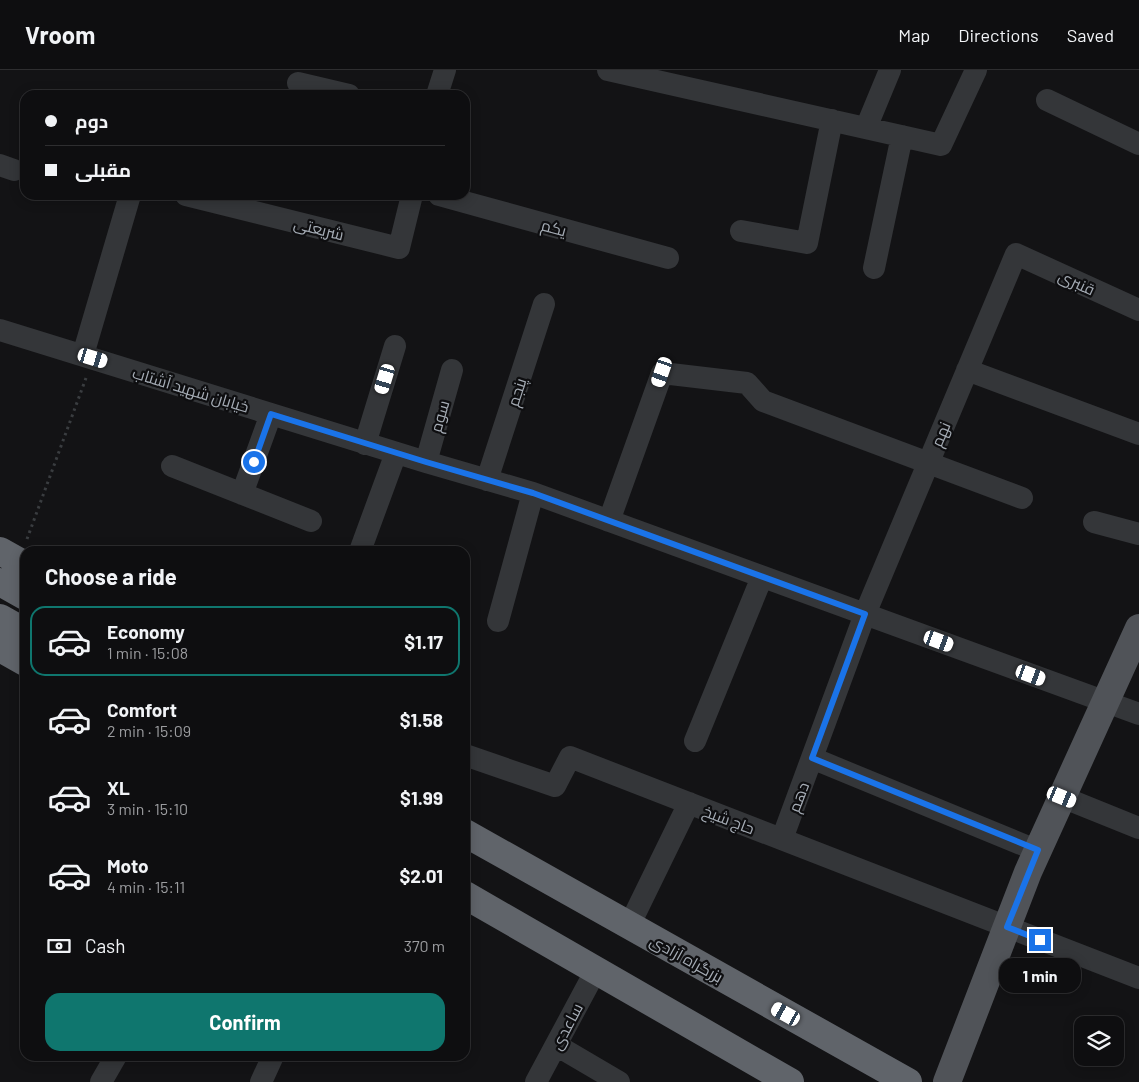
<!DOCTYPE html>
<html lang="en">
<head>
<meta charset="utf-8">
<style>
  :root { --surface:#0e0e10; --page:#171719; --text:#f1f3f6; --muted:#9b9c9f; --line:#2e2e30; --accent:#0f766e }
  body { margin:0; font-family:Barlow,Cairo,sans-serif; background:var(--page); color:var(--text); height:100vh; display:flex; flex-direction:column; font-size:19px; white-space:nowrap }
  * { box-sizing:border-box; margin:0 }
  p { font-size:16px; color:var(--muted) }
  .icon { flex:none; width:28px; height:28px; fill:none; stroke:currentColor; stroke-width:2; stroke-linecap:round; stroke-linejoin:round }
  .map { position:relative; flex:1; overflow:hidden }
  .side { position:absolute; left:20px; top:476px; width:450px; height:515px; display:flex; flex-direction:column; background:var(--surface); border-radius:15px; box-shadow:0 2px 12px #0003,0 0 0 1px var(--line) }
  .side>* { flex:none }
  .top-card { position:absolute; left:20px; top:20px; width:450px; height:110px; border-radius:15px; box-shadow:0 2px 12px #0003,0 0 0 1px var(--line); display:grid; align-content:center; height:110px; padding:0 25px; background:var(--surface) }
  .controls { position:absolute; left:1074px; top:946px; display:grid; gap:10px }
  .controls a { display:grid; place-items:center; width:50px; height:50px; border-radius:10px; background:var(--surface); box-shadow:0 2px 12px #0003,0 0 0 1px var(--line); font-size:25px }
  .end { position:absolute; width:22px; height:22px; margin:-11px; border:6px solid #1a73e8; background:#fff; box-shadow:0 0 0 2px #fff }
  .from { border-radius:50% }
  .bubble { position:absolute; height:35px; border-radius:15px; background:var(--surface); box-shadow:0 2px 12px #0003,0 0 0 1px var(--line); font-size:16px; font-weight:700; line-height:35px; text-align:center }
  .car { position:absolute; width:15px; height:30px; margin:-15px -8px; border-radius:6px; box-shadow:0 0 4px 1px #0007; background:linear-gradient(#fff 24%,#345 0 40%,#fff 0 76%,#345 0 86%,#fff 0) }
  .top-card b { display:flex; align-items:center; gap:18px; height:48px; font-size:19px }
  .top-card b+b { border-top:1px solid var(--line) }
  .top-card i { width:12px; height:12px; background:var(--text) }
  ul { padding:0; list-style:none }
  li { display:flex; align-items:center; gap:15px; height:70px; margin:0 10px 8px; padding:0 15px; border:2px solid transparent; border-radius:15px }
  li div { flex:1 }
  li b { display:block; font-size:19px }
  li em { font-style:normal; font-weight:700 }
  li.active { border-color:var(--accent) }
  li>.icon { width:45px; height:45px; stroke-width:1.5 }
  h2 { padding:0 25px; font-size:22px; line-height:60px }
  .pay { display:flex; align-items:center; gap:12px; height:55px; padding:0 25px; font-size:19px }
  .pay p { margin-inline-start:auto }
  .cta { display:flex; gap:10px; margin-top:auto; padding:10px 25px }
  .cta a { flex:1; height:58px; border-radius:15px; background:var(--accent); color:#fff; font-size:20px; font-weight:700; line-height:58px; text-align:center }
  header { display:flex; align-items:center; gap:30px; box-sizing:border-box; height:70px; padding:0 25px; background:var(--surface); border-bottom:1px solid var(--line) }
  header strong { font-size:24px }
  nav { display:flex; gap:28px; margin-inline-start:auto; font-size:18px }
  .map>svg:first-child { display:block }
  .lines { fill:none; stroke-linecap:round; stroke-linejoin:round }
  .path { stroke:#3a3d40; stroke-width:3; stroke-dasharray:2.5 4; stroke-linecap:butt }
  .minor { stroke:#343639; stroke-width:22 }
  .major { stroke:#505358; stroke-width:28 }
  .highway { stroke:#60646a; stroke-width:28 }
  .route { stroke:#1a73e8; stroke-width:6 }
  .labels { text-anchor:middle; dominant-baseline:central; stroke-width:4.5; stroke-linejoin:round; paint-order:stroke }
  .street-label { font-size:16px; fill:#a5acb5; stroke:#0e0e10 }
</style>
</head>
<body>
<header>
<strong>Vroom</strong>
<nav><a>Map</a><a>Directions</a><a>Saved</a></nav>
</header>
<div class="map">
<svg width="1139" height="1012" viewBox="0 0 1139 1012">
  <rect width="100%" height="100%" fill="#131315"/>
  <g class="lines">
    <!-- path -->
    <path class="path" d="M27,469L86,308"/>
    <!-- minor -->
    <path class="minor" d="M608,0L941,75L976,0
      M298,13L349,25
      M437,25L445,0
      M1047,30L1139,74
      M866,58L890,0
      M0,95L14,100
      M186,125L399,178L412,125
      M439,125L668,188
      M741,161L807,173L832,50
      M874,198L902,66
      M0,260L426,392L533,423L1139,644
      M83,285L130,125
      M967,300L1139,364
      M365,374L395,276
      M426,392L452,300
      M172,396L311,451
      M487,410L544,234
      M242,424L271,344
      M609,451L662,303L747,313L763,331L1022,428
      M1094,452L1139,464
      M360,481L396,383
      M498,551L533,423
      M695,671L762,507
      M465,685L555,716L570,687L1139,908
      M812,688L1038,781
      M1062,727L1139,758
      M782,769L865,544L1016,184L1139,240
      M629,856L689,733
      M556,975L619,1012
      M101,1012L116,986
      M261,1012L273,986
      M536,1012L596,900"/>
    <!-- major -->
    <path class="major" d="M947,1012L1028,802L1139,558"/>
    <!-- highway -->
    <path class="highway" d="M0,481L25,495
      M0,512L25,526
      M0,548L25,562
      M0,578L25,592
      M465,763L908,1012
      M465,825L790,1012"/>
  </g>
  <g class="lines">
    <!-- route -->
    <path class="route" d="M254,392L271,344L426,392L533,423L865,544L812,688L1038,780L1007,857L1040,870"/>
  </g>
  <g class="labels">
    <!-- street labels -->
    <g class="street-label">
      <text transform="translate(554 157) rotate(15)">یکم</text>
      <text transform="translate(319 158) rotate(14)">شریعتی</text>
      <text transform="translate(1077 212) rotate(25)">قنبری</text>
      <text transform="translate(191 319) rotate(17)">خیابان شهید آشتاب</text>
      <text transform="translate(516 322) rotate(-72)">پنجم</text>
      <text transform="translate(439 346) rotate(-74)">سوم</text>
      <text transform="translate(940 364) rotate(-67)">نهم</text>
      <text transform="translate(798 727) rotate(-69)">دهم</text>
      <text transform="translate(729 749) rotate(21)">حاج شیخ</text>
      <text transform="translate(687 888) rotate(29)">بزرگراه آزادی</text>
      <text transform="translate(566 956) rotate(-62)">ساعدی</text>
    </g>
  </g>
</svg>
<div class="controls">
<a><svg class="icon" aria-label="layers" viewBox="0 0 24 24"><path d="M12 4l9 5-9 5-9-5zM3 14l9 5 9-5"/></svg></a>
</div>
<i class="end from" style="left:254px;top:392px"></i>
<i class="end" style="left:1040px;top:870px"></i>
<div class="bubble" style="left:999px;top:888px;width:82px">1 min</div>
<i class="car" style="left:93px;top:288px;rotate:107deg"></i>
<i class="car" style="left:662px;top:302px;rotate:199deg"></i>
<i class="car" style="left:385px;top:309px;rotate:197deg"></i>
<i class="car" style="left:939px;top:571px;rotate:110deg"></i>
<i class="car" style="left:1031px;top:605px;rotate:110deg"></i>
<i class="car" style="left:1062px;top:727px;rotate:112deg"></i>
<i class="car" style="left:786px;top:944px;rotate:299deg"></i>
<div class="top-card">
<b><i class="from"></i>دوم</b>
<b><i></i>مقبلی</b>
</div>
<section class="side">
<h2>Choose a ride</h2>
<ul>
<li class="active"><svg class="icon" aria-label="car" viewBox="0 0 24 24"><path d="M5 17H2v-5l4-1 3-4h7l3 4 3 1v5h-3M9 17h6M6 11h13"/><circle cx="7" cy="17" r="2"/><circle cx="17" cy="17" r="2"/></svg><div><b>Economy</b><p>1 min · 15:08</p></div><em>$1.17</em></li>
<li><svg class="icon" aria-label="car" viewBox="0 0 24 24"><path d="M5 17H2v-5l4-1 3-4h7l3 4 3 1v5h-3M9 17h6M6 11h13"/><circle cx="7" cy="17" r="2"/><circle cx="17" cy="17" r="2"/></svg><div><b>Comfort</b><p>2 min · 15:09</p></div><em>$1.58</em></li>
<li><svg class="icon" aria-label="car" viewBox="0 0 24 24"><path d="M5 17H2v-5l4-1 3-4h7l3 4 3 1v5h-3M9 17h6M6 11h13"/><circle cx="7" cy="17" r="2"/><circle cx="17" cy="17" r="2"/></svg><div><b>XL</b><p>3 min · 15:10</p></div><em>$1.99</em></li>
<li><svg class="icon" aria-label="car" viewBox="0 0 24 24"><path d="M5 17H2v-5l4-1 3-4h7l3 4 3 1v5h-3M9 17h6M6 11h13"/><circle cx="7" cy="17" r="2"/><circle cx="17" cy="17" r="2"/></svg><div><b>Moto</b><p>4 min · 15:11</p></div><em>$2.01</em></li>
</ul>
<div class="pay"><svg class="icon" aria-label="cash" viewBox="0 0 24 24"><path d="M3 7h18v10H3z"/><circle cx="12" cy="12" r="2"/></svg>Cash<p>370 m</p></div>
<div class="cta"><a>Confirm</a></div>
</section>
</div>
</body>
</html>
